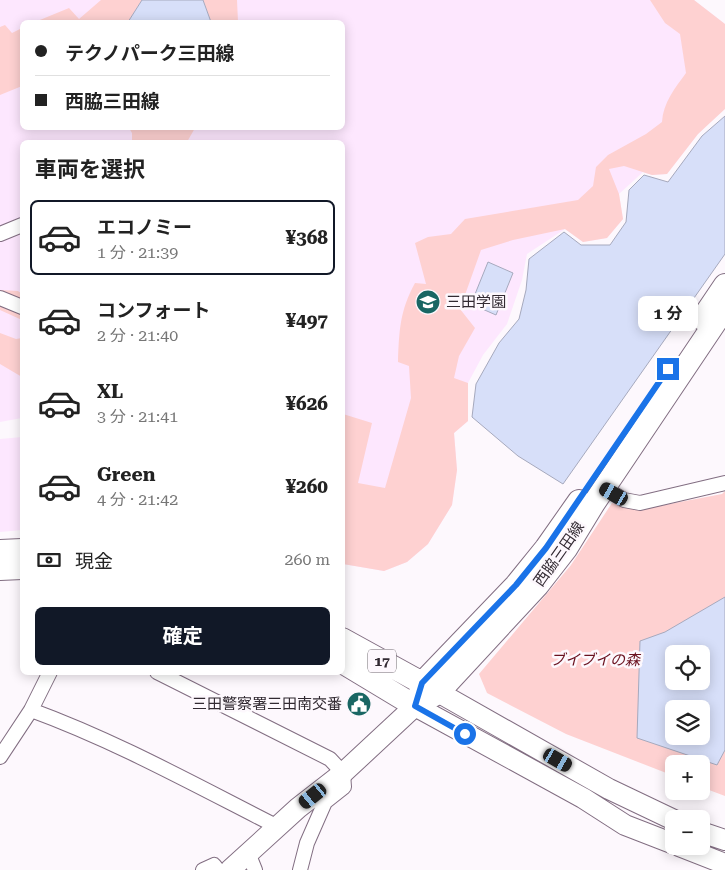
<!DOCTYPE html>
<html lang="ja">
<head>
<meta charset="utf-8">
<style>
  :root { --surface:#fff; --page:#f6f6f6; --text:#222; --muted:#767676; --line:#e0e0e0; --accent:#111827 }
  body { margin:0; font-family:"Roboto Serif","Noto Sans JP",serif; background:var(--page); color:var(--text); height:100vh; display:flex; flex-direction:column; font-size:19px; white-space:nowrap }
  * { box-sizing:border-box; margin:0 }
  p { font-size:16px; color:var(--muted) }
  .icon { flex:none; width:28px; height:28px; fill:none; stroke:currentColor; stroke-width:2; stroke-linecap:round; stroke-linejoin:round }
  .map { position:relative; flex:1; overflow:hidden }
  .panel { position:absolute; left:20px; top:140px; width:325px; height:535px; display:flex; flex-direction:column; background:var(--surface); border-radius:8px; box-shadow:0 2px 12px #0003 }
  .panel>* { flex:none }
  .top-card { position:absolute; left:20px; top:20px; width:325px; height:110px; border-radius:8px; box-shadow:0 2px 12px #0003; display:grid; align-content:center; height:110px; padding:0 15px; background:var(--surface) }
  .tools { position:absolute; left:665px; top:645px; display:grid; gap:10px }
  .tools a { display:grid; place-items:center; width:45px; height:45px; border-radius:8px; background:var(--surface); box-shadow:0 2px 12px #0003; font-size:25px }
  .end { position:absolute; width:22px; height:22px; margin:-11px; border:6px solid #1a73e8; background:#fff; box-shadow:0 0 0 2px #fff }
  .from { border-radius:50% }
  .bubble { position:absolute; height:35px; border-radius:8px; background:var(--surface); box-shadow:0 2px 12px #0003; font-size:16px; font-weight:700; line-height:35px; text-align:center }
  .car { position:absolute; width:15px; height:30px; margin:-15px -8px; border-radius:6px; box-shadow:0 0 4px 1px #0007; background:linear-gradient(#222 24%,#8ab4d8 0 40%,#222 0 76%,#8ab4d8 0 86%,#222 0) }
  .top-card b { display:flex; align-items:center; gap:18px; height:48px; font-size:19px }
  .top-card b+b { border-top:1px solid var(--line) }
  .top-card i { width:12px; height:12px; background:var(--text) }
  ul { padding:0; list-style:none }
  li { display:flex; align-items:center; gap:15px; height:75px; margin:0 10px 8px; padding:0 5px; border:2px solid transparent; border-radius:8px }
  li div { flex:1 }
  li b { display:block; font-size:19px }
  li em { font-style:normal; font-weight:700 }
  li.selected { border-color:var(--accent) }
  li>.icon { width:45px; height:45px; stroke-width:1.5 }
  h2 { padding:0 15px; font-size:22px; line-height:60px }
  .pay { display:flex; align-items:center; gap:12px; height:55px; padding:0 15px; font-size:19px }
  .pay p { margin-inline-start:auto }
  .action { display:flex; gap:10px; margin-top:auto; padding:10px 15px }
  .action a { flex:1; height:58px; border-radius:8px; background:var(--accent); color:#fff; font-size:20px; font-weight:700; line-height:58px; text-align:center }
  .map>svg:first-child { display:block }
  .built { fill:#fde7fe; fill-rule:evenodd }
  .green { fill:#fed1d1; fill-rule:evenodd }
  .water { fill:#d7dff9; stroke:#a6a9bd; fill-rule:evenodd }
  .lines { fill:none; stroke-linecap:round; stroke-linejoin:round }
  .street-casing { stroke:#826e82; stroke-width:16 }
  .secondary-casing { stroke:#826e82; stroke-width:22 }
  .primary-casing { stroke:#826e82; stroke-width:24 }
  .street { stroke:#fff; stroke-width:14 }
  .secondary { stroke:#fff; stroke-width:20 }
  .primary { stroke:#fff; stroke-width:22 }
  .route { stroke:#1a73e8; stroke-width:6 }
  .labels { text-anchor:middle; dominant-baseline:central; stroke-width:5; stroke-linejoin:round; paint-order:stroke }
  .shield { fill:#fdf8fd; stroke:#6f686f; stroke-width:1 }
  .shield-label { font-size:14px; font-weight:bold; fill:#322a32 }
  .poi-label { font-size:15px; fill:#322a32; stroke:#fdf8fd; text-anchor:start }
  .street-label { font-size:15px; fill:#322a32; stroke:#fdf8fd }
  .park-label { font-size:15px; font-style:italic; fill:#6a111f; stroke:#fdf8fd }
</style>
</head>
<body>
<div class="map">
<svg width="725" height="870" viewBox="0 0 725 870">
  <rect width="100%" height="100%" fill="#fdf8fd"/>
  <!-- built -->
  <path class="built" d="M0,0H694L725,24V108L698,134L667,174L652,175L643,172L619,194L623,219L607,238L583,242L565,229L527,254L522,280L507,324L483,355L468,383V421L454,433L457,470L452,505L428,544L407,562L384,571L343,564L342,142H22V418L0,422ZM22,22H342V128H22Z
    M22,437V530L0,532V439Z"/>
  <!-- green -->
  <path class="green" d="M101,0H142L128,22H35L69,8L79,19Z
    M203,0H237L238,22H211Z
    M650,0H694L725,24V109L698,134L667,174L652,175L624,166L609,169L619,194L623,219L607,238L583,242L565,229L513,240L481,250L460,309L475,328L459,356L454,378L468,383V421L454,433L457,470L452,505L428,544L407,562L384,571L343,564V414L372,423L358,483L385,488L411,398L409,366L398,362C399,331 400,310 415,283L426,284L415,243L428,237L451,234L465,219L578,200L593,186L596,167L608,155L646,134L662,122C663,103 675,88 686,73L680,34L665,23Z
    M5,25L12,33L22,28V86L0,95V27Z
    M129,128H195L187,142H132V133Z
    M0,290L18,291L22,294V320L0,310Z
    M0,333L16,339L22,338V377L0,364Z
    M725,491V796L701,787V764H674V776L566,734L487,693L479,674L571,565L612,503L638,510L722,494ZM674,654H701V681H674ZM674,709H701V736H674Z"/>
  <!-- water -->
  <path class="water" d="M142,0H203L211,22H128Z
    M725,116V254L563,484L518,456L472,417L476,384L499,343L519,319L526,290L529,259L564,232L581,245H610L626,222L629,190L644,175L668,182L702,136Z
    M488,262L513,273L496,315L471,304Z
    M725,597V750L717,765L637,738L640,641L665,632ZM674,654H701V681H674ZM674,709H701V736H674Z"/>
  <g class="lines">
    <defs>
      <path id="street" d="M0,234L22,225
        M0,298L22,307
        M604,488L624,500L640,503L725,483
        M157,672L330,759L343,773L344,787L325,802L307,843L300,870
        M31,710C116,741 197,786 278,827
        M0,757L31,710L50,672
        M249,855L255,870
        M203,870L214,865L218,870"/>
      <path id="secondary" d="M415,706L583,798L625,825L674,844
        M701,832L725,840
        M679,846L725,864
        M230,870L298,808L343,773L415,706L422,683L609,789L674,820"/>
      <path id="primary" d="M702,319L725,285
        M0,551L22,550
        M0,569L22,568
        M342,639L422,683L516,585L546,548L579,501
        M342,662L415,706L438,693L538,585L566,549L594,503L725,308"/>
    </defs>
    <!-- street casing -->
    <use href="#street" class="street-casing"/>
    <!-- secondary casing -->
    <use href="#secondary" class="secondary-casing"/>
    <!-- primary casing -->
    <use href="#primary" class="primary-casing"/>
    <!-- street -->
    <use href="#street" class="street"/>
    <!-- secondary -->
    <use href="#secondary" class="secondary"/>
    <!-- primary -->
    <use href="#primary" class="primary"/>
  </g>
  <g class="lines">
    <!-- route -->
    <path class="route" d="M465,734L415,706L422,683L516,585L546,548L668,369"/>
  </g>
  <!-- icons -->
  <defs>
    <symbol id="school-disc" viewBox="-11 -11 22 22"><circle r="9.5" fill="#196663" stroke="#fdf8fd"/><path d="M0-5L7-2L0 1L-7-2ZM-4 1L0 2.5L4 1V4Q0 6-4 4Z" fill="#fff"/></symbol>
    <symbol id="civic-disc" viewBox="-11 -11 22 22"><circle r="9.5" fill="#196663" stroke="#fdf8fd"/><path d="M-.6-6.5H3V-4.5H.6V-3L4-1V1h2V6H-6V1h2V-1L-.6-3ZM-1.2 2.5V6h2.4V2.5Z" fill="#fff"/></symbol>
  </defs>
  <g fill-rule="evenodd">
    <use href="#school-disc" x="414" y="288" width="28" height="28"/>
    <use href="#civic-disc" x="345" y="690" width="28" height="28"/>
  </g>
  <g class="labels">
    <!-- shield labels -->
    <rect class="shield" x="368" y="649.5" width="28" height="23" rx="4"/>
    <g class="shield-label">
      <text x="382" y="661">17</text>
    </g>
    <!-- poi labels -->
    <g class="poi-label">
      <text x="446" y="302">三田学園</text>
      <text x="342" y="704" text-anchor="end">三田警察署三田南交番</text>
    </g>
    <!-- street labels -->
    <g class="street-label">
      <text transform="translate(559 554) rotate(-55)">西脇三田線</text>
    </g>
    <!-- park labels -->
    <g class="park-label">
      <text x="595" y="660">ブイブイの森</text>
    </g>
  </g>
</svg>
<div class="tools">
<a><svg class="icon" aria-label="locate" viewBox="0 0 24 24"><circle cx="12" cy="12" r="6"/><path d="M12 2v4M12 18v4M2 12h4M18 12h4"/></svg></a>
<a><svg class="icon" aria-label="layers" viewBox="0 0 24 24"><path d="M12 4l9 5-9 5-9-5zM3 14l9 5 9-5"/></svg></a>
<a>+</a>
<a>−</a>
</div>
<i class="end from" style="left:465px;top:734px"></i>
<i class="end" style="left:668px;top:369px"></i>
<div class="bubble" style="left:638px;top:296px;width:60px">1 分</div>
<i class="car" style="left:614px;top:494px;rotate:300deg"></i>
<i class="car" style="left:558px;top:760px;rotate:120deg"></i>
<i class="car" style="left:313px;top:796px;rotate:231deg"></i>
<div class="top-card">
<b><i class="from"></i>テクノパーク三田線</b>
<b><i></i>西脇三田線</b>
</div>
<section class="panel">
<h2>車両を選択</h2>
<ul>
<li class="selected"><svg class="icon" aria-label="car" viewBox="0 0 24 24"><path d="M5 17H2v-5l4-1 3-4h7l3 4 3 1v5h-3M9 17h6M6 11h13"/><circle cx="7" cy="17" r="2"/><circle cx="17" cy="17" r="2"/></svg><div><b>エコノミー</b><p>1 分 · 21:39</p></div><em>¥368</em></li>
<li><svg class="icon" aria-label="car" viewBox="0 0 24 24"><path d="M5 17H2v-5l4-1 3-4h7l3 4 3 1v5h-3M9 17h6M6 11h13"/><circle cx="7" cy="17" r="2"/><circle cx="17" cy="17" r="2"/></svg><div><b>コンフォート</b><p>2 分 · 21:40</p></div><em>¥497</em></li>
<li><svg class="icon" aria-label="car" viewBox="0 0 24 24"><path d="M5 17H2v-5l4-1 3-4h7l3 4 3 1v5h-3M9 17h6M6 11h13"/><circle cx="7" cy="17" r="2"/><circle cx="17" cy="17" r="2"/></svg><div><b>XL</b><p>3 分 · 21:41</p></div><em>¥626</em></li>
<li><svg class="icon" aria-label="car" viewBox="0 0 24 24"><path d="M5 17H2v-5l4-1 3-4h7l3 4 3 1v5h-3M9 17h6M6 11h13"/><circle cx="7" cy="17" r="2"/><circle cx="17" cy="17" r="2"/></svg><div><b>Green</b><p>4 分 · 21:42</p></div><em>¥260</em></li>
</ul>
<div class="pay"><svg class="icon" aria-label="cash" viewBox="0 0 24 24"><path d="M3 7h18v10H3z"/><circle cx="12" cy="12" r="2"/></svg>現金<p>260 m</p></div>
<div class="action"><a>確定</a></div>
</section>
</div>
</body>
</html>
